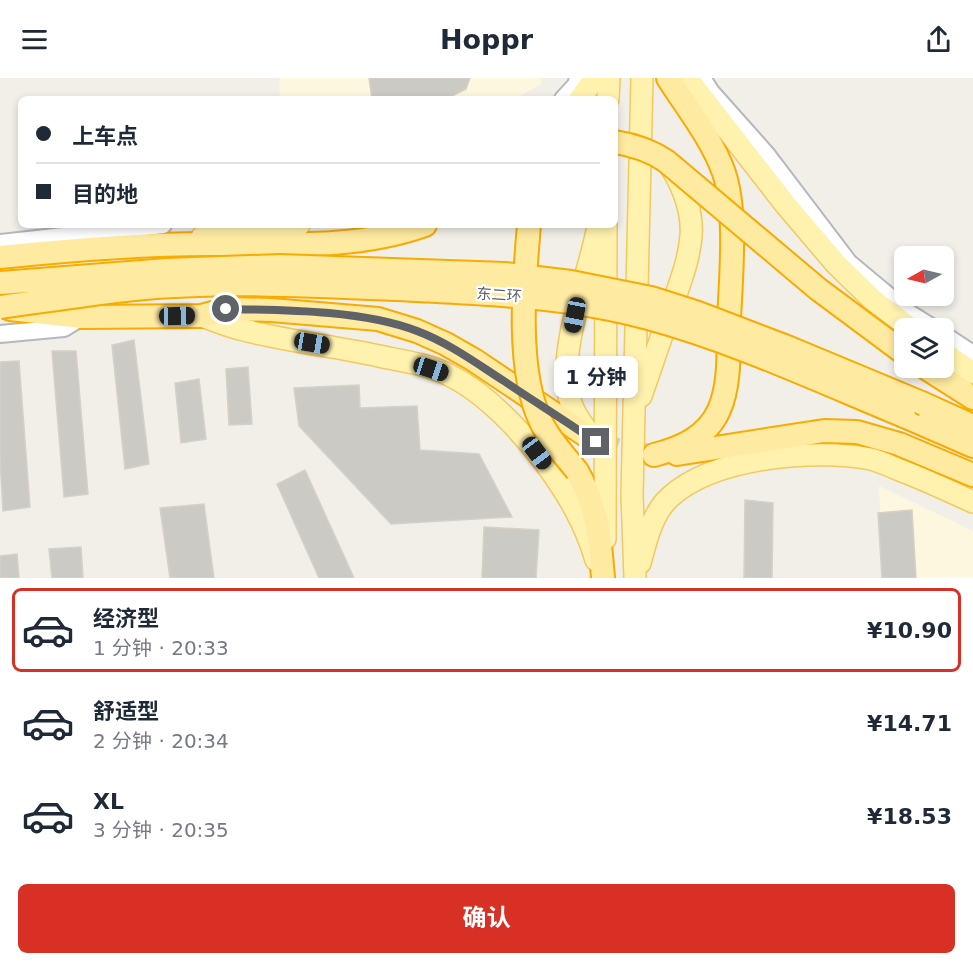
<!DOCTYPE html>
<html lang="zh">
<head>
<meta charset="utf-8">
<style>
  :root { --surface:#fff; --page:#f6f6f7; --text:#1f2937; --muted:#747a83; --line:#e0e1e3; --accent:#d93025 }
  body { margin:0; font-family:"DejaVu Sans","Noto Sans SC",sans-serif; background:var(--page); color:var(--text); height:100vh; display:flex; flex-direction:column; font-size:22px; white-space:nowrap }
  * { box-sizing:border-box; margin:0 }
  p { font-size:20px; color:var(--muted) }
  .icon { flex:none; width:33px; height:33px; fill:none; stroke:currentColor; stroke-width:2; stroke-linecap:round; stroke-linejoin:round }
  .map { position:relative; height:500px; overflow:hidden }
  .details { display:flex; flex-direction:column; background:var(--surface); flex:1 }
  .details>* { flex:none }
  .top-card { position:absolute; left:18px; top:18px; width:600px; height:132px; border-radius:9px; box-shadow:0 3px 9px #0003; display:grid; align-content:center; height:132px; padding:0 18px; background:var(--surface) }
  .needle { width:39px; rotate:262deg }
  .fabs { position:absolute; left:894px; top:168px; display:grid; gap:12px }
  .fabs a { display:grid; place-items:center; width:60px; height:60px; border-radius:9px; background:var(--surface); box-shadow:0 3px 9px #0003; font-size:30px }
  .end { position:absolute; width:27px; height:27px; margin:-14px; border:8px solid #5f6368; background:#fff; box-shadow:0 0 0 3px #fff }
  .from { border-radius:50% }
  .bubble { position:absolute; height:42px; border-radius:9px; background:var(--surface); box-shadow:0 3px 9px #0003; font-size:20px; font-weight:700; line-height:42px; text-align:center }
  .car { position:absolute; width:18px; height:36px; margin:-18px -9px; border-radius:8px; box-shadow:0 0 4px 2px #0007; background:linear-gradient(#222 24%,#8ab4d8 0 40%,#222 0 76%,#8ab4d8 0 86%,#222 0) }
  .top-card b { display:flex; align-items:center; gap:21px; height:57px; font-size:22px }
  .top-card b+b { border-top:2px solid var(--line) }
  .top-card i { width:15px; height:15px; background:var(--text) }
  ul { padding:10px 0 0; list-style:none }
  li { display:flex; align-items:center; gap:18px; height:84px; margin:0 12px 9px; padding:0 6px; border:3px solid transparent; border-radius:9px }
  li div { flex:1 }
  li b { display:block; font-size:22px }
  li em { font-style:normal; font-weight:700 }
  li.selected { border-color:var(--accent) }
  li>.icon { width:54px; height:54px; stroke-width:1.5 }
  .button { display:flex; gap:12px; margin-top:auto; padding:12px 18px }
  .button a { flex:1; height:69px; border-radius:9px; background:var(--accent); color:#fff; font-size:24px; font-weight:700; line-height:69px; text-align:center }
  header { display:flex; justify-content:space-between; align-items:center; height:78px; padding:0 18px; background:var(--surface); font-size:27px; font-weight:700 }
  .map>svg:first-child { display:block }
  .commercial { fill:#fef7e0 }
  .building { fill:#cccac5; stroke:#d6d1c6; stroke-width:1.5 }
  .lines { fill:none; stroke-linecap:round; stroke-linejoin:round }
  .trunk-tunnel { stroke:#ccccc8; stroke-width:22; stroke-dasharray:22 11; stroke-linecap:butt }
  .tertiary-casing { stroke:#b5b8bc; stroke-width:20 }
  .primary-casing { stroke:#f2c960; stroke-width:24 }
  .trunk-casing { stroke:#f9ab00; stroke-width:26 }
  .tertiary { stroke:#fff; stroke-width:16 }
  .primary { stroke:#fff2af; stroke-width:21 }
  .trunk { stroke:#feeaa1; stroke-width:22 }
  .trunk-bridge-casing { stroke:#f9ab00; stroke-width:26; stroke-linecap:butt }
  .trunk-bridge { stroke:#feeaa1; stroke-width:22 }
  .route { stroke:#5f6368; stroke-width:8 }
  .labels { text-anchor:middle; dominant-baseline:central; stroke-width:4.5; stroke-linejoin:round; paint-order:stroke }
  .street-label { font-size:15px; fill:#5f6368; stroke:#fff }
</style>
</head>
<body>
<header><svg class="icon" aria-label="menu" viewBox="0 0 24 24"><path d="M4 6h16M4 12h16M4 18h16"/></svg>Hoppr<svg class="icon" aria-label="share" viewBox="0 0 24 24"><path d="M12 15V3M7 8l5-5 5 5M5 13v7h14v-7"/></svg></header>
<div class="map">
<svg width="973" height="500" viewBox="0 0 973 500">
  <rect width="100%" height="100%" fill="#f1efe8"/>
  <!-- commercial -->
  <path class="commercial" d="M279,0H541V6L515,21H280Z
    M879,408L973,453V500H883Z"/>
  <!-- building -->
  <path class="building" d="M369,0H470L466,11L452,18L436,21H372Z
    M134,262L149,386L125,391L112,267Z
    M52,273H76L88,416L64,419Z
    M19,283L30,429L3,433L0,382V284Z
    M248,289L252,346L229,347L226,291Z
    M199,301L206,361L181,365L175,305Z
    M359,307L360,330L417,328L420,372L479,376L512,439L391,446L299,348L294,310Z
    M305,392L354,500H319L277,406Z
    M745,422L773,425L772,500H744Z
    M204,426L214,500H170L160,430Z
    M912,432L916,500H882L878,435Z
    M484,449L539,452L536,500H482Z
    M81,469L83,500H52L49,471Z
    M17,476L19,500H0V478Z"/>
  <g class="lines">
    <!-- trunk-tunnel -->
    <path class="trunk-tunnel" d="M596,364L625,374L653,377"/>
    <defs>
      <path id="tertiary" d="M702,0L711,14L767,77L849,185L909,235L933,250
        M563,21L576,7L578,0
        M0,165L163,147
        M0,256L64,250L82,239
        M944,257L973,276"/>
      <path id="primary" d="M687,0L785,126L836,186L873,222L910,250
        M580,21L595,0
        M608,21L609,0
        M202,159L299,147
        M201,238C214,242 227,248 240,251C285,263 333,268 379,278C402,283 428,286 449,297C486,315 518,350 543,382C566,413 585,444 596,482
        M944,275L973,295
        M641,318C651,290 660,262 670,234C678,210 689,184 691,158C693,134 683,108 670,88
        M594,361C582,347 570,331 568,312C561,263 587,202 597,153
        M605,461L606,147
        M640,485C646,463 652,435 670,419C714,379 815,370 871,381C882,384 892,389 902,393C926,402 949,413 973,424
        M635,500L632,417L642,0"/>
      <path id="trunk" d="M0,179C69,172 139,166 209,166C282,166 355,172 425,147
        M10,231L82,239L201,238L227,231L271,232L378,241L417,253L446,266L474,282L596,364
        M926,290L973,320
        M924,326L973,348
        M904,338L973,368
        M677,376L824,353L857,354L899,366L973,397
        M654,377C681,370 707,359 719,332C731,305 728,270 729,241C731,200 737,133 724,95C712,61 687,30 668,0
        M577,393C597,428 600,460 603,500"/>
    </defs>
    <!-- tertiary casing -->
    <use href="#tertiary" class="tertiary-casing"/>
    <!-- primary casing -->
    <use href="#primary" class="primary-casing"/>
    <!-- trunk casing -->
    <use href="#trunk" class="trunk-casing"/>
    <!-- tertiary -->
    <use href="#tertiary" class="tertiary"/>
    <!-- primary -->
    <use href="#primary" class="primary"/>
    <!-- trunk -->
    <use href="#trunk" class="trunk"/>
    <defs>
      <path id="trunk-bridge" d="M615,64C634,67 650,72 666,83L818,211L904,275
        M529,147C524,203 516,293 541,344C549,361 565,378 577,393
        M0,205L167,192L280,188L505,196L571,204L651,220L698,235L787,269L924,326
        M0,229C44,223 89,216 134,211C228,202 323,208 417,212C495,216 572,219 648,240C736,264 819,303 904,338"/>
    </defs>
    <!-- trunk-bridge casing -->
    <use href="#trunk-bridge" class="trunk-bridge-casing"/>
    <!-- trunk-bridge -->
    <use href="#trunk-bridge" class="trunk-bridge"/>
  </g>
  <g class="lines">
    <!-- route -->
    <path class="route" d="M226,231C284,232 363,232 417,253C449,265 476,285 504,303C535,324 566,343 596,364"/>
  </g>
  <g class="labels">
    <!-- street labels -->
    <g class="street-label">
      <text transform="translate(499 217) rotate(4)">东二环</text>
    </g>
  </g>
</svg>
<div class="fabs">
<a><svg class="needle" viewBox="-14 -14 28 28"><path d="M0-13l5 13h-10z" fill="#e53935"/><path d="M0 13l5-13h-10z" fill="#747a83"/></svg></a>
<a><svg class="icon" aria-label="layers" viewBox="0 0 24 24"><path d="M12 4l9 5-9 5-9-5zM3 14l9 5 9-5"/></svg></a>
</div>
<i class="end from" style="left:226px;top:231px"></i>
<i class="end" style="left:596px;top:364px"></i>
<div class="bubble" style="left:554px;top:278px;width:84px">1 分钟</div>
<i class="car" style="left:575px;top:237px;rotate:191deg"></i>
<i class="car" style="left:177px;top:238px;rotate:89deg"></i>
<i class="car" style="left:312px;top:265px;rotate:100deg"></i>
<i class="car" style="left:431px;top:291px;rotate:108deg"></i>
<i class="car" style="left:537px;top:375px;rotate:143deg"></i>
<div class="top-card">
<b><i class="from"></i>上车点</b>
<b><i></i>目的地</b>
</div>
</div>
<section class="details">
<ul>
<li class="selected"><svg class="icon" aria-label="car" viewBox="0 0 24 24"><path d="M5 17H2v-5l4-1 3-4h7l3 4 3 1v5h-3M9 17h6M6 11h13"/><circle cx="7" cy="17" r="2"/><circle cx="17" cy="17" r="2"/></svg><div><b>经济型</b><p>1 分钟 · 20:33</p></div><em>¥10.90</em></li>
<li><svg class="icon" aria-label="car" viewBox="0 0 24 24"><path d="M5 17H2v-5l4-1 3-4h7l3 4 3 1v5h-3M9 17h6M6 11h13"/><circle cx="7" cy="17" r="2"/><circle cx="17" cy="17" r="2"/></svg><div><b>舒适型</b><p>2 分钟 · 20:34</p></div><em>¥14.71</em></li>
<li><svg class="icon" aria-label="car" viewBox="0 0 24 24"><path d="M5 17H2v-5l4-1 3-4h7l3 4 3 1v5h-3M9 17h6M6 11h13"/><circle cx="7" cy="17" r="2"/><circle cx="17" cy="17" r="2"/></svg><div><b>XL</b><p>3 分钟 · 20:35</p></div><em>¥18.53</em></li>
</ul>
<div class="button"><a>确认</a></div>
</section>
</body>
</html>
